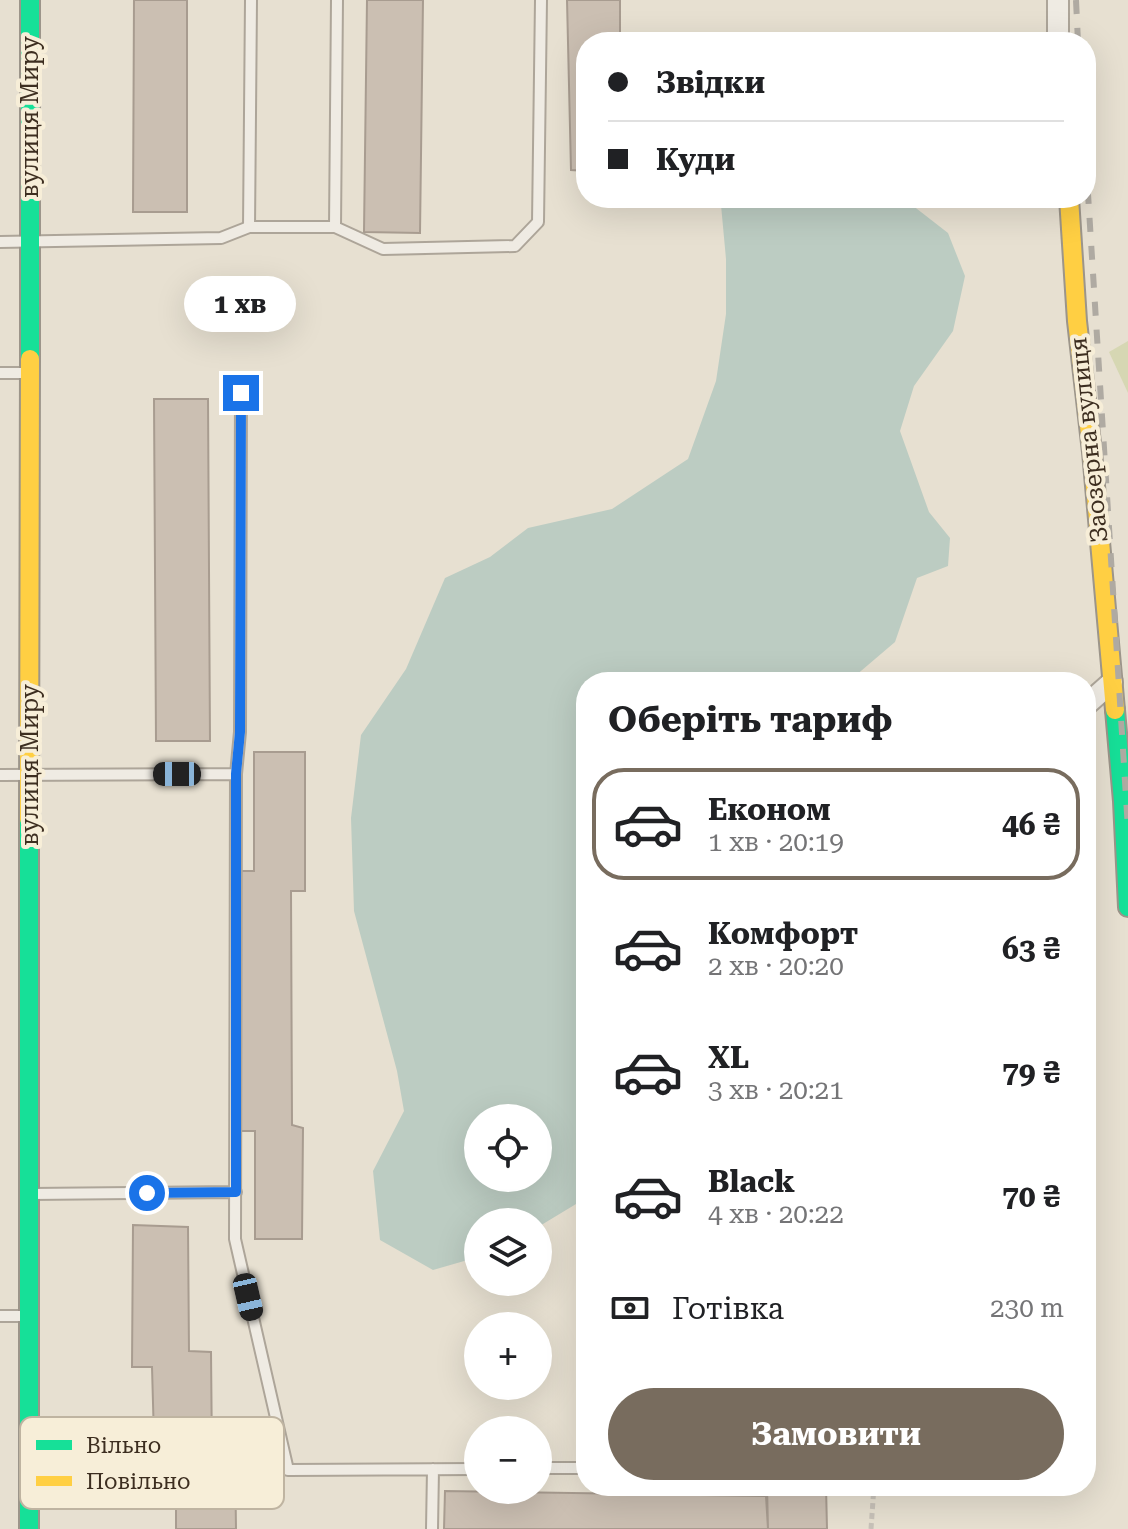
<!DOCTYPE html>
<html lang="uk">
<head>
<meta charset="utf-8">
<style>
  :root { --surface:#fff; --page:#f6f6f6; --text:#202124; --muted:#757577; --line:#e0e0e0; --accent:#786c5e }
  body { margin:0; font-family:"Roboto Serif",serif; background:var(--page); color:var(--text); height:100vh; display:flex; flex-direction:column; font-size:30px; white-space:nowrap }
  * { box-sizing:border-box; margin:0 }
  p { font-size:26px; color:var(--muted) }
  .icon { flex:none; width:44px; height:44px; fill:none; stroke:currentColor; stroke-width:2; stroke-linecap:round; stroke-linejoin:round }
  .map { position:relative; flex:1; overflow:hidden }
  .side { position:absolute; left:576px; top:672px; width:520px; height:824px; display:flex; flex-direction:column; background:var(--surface); border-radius:32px; box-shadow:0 8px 32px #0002 }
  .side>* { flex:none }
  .banner { position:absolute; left:576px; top:32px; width:520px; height:176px; border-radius:32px; box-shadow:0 8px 32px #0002; display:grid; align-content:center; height:176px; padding:0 32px; background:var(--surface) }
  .buttons { position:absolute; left:464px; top:1104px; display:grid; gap:16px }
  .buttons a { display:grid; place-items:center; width:88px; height:88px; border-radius:50%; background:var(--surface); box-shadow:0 8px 32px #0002; font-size:40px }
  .end { position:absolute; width:36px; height:36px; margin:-18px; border:10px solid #1a73e8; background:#fff; box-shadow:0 0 0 4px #fff }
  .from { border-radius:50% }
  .bubble { position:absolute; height:56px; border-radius:28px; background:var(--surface); box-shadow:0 8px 32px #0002; font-size:26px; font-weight:700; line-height:56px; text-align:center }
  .car { position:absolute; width:24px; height:48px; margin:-24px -12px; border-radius:10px; box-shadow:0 0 6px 2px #0007; background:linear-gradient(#222 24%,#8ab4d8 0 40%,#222 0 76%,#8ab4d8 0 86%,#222 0) }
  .banner b { display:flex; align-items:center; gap:28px; height:76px; font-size:30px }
  .banner b+b { border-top:2px solid var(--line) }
  .banner i { width:20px; height:20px; background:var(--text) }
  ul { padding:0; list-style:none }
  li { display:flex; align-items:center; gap:24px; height:112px; margin:0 16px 12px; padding:0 16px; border:4px solid transparent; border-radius:32px }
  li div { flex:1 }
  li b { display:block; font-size:30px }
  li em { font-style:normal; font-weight:700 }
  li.current { border-color:var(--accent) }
  li>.icon { width:72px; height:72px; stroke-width:1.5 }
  h2 { padding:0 32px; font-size:36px; line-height:96px }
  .pay { display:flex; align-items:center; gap:20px; height:88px; padding:0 32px; font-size:30px }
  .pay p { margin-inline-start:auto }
  .cta { display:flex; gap:16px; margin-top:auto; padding:16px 32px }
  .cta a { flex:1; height:92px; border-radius:48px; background:var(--accent); color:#fff; font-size:32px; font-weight:700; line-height:92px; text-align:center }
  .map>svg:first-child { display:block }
  .green { fill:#d6d7b3 }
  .water { fill:#bcccc2; fill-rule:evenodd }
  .building { fill:#cbbfb2; stroke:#a89c90; stroke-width:2 }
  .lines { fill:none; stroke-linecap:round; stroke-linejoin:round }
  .lane-casing { stroke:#ada599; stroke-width:14 }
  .street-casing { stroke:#ada599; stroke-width:24 }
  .fast-casing { stroke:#9c958a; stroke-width:22 }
  .slow-casing { stroke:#9c958a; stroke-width:22 }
  .path { stroke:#c8c2b9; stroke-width:5; stroke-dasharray:6 4; stroke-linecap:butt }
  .lane { stroke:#efebe3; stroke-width:10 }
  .street { stroke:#efebe3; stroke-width:20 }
  .fast { stroke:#16e098; stroke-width:18 }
  .slow { stroke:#ffcf43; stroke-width:18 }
  .rail { stroke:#afaaa2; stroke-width:6; stroke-dasharray:14 14; stroke-linecap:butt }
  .route { stroke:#1a73e8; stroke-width:10 }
  .labels { text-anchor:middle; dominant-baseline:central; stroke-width:8; stroke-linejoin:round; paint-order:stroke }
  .street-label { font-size:24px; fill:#3d2e20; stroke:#f7eed8 }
  .key { fill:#f7eed8; stroke:#bfb4a1; stroke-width:2 }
  .key-label { font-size:22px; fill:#3d2e20 }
</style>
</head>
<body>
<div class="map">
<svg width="1128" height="1529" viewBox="0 0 1128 1529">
  <rect width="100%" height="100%" fill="#e7e0d1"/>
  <!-- green -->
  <path class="green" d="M1128,341V393L1109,352Z"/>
  <!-- water -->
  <path class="water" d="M726,198H885L912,205L948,233L965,276L953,331L914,386L900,431L929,512L950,538L948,566L917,578L895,642L848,682H586V1193L581,1201L538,1227V1222H478V1257L433,1270L380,1240L373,1171L404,1111L397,1071L354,911L351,818L361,735L406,669L445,578L490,557L528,528L612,509L688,459L716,381L726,314V259L721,205ZM478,1118H538V1178H478Z"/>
  <!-- building -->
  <path class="building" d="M134,0H187V212H133Z
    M367,0H423L420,233L364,232Z
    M567,0H620V42H586V171L571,170Z
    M154,399H208L210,741H156Z
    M254,752H305V891H291L292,1125L303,1128L302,1239H255V1131H240V871H254Z
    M133,1225L188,1227L189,1351L211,1352L212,1456L235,1454L236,1529H176V1474L155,1475L152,1367H132Z
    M767,1486H826L827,1529H768Z
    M445,1491L766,1496L768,1529H444Z"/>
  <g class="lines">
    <defs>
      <path id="lane" d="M249,227L251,0
        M335,227L383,249L515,246L538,222L541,0
        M0,242L221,238L249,227H335L337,0
        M0,373H28
        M241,393L240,732L236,774L235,1239L288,1470L478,1469
        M0,775L236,774
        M31,1194L236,1192
        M0,1316H27
        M538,1468H586
        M432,1529L433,1469"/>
      <path id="street" d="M1058,0V42
        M1086,705L1112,682"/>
      <path id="fast" d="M30,359V0
        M1115,710L1123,801L1128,907
        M29,1529V819"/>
      <path id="slow" d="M1069,198L1077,321L1092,452L1115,710
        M29,819L30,359"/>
    </defs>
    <!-- lane casing -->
    <use href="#lane" class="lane-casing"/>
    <!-- street casing -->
    <use href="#street" class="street-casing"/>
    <!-- fast casing -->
    <use href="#fast" class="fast-casing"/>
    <!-- slow casing -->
    <use href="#slow" class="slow-casing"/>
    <!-- path -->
    <path class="path" d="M871,1529L874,1486"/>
    <!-- lane -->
    <use href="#lane" class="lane"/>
    <!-- street -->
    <use href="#street" class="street"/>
    <!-- fast -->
    <use href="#fast" class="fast"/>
    <!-- slow -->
    <use href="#slow" class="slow"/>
    <!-- rail -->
    <path class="rail" d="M1076,0L1078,42
      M1086,162L1128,829"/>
  </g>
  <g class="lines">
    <!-- route -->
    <path class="route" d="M147,1193L236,1192V774L240,732L241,393"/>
  </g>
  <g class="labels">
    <!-- street labels -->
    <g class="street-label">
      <text transform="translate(30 117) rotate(-90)">вулиця Миру</text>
      <text transform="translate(1089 440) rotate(-96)">Заозерна вулиця</text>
      <text transform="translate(30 765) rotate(-90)">вулиця Миру</text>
    </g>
  </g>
  <!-- legend -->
  <rect x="20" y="1417" width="264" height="92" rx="12" class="key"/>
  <rect x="36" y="1440" width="36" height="10" fill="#16e098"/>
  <rect x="36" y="1476" width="36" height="10" fill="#ffcf43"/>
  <g class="key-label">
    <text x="86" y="1453">Вільно</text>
    <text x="86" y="1489">Повільно</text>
  </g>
</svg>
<div class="buttons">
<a><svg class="icon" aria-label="locate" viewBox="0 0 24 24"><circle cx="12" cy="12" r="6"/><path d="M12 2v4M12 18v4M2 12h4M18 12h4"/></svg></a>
<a><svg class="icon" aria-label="layers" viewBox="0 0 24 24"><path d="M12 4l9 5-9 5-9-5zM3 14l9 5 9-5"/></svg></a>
<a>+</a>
<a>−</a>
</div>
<i class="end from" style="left:147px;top:1193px"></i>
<i class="end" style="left:241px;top:393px"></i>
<div class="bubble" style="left:184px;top:276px;width:112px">1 хв</div>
<i class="car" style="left:177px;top:774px;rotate:270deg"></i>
<i class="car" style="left:248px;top:1297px;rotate:167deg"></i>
<div class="banner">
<b><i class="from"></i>Звідки</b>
<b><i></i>Куди</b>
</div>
<section class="side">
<h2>Оберіть тариф</h2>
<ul>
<li class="current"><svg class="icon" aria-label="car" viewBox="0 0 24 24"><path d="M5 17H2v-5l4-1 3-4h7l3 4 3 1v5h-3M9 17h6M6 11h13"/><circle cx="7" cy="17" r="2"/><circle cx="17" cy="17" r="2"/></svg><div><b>Економ</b><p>1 хв · 20:19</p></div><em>46 ₴</em></li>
<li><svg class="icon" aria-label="car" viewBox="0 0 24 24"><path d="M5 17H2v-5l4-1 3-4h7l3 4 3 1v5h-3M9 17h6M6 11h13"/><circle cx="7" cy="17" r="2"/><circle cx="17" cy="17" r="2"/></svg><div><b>Комфорт</b><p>2 хв · 20:20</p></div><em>63 ₴</em></li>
<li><svg class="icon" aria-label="car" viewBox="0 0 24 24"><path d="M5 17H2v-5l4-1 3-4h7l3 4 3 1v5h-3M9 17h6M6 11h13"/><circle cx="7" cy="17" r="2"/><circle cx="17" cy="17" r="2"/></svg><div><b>XL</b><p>3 хв · 20:21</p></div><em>79 ₴</em></li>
<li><svg class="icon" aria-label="car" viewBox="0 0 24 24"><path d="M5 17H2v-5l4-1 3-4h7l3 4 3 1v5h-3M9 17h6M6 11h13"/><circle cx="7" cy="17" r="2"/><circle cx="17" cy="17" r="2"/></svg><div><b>Black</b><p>4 хв · 20:22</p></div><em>70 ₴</em></li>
</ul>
<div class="pay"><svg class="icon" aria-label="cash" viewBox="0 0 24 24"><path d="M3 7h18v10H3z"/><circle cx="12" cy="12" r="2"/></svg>Готівка<p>230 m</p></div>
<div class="cta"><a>Замовити</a></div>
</section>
</div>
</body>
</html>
